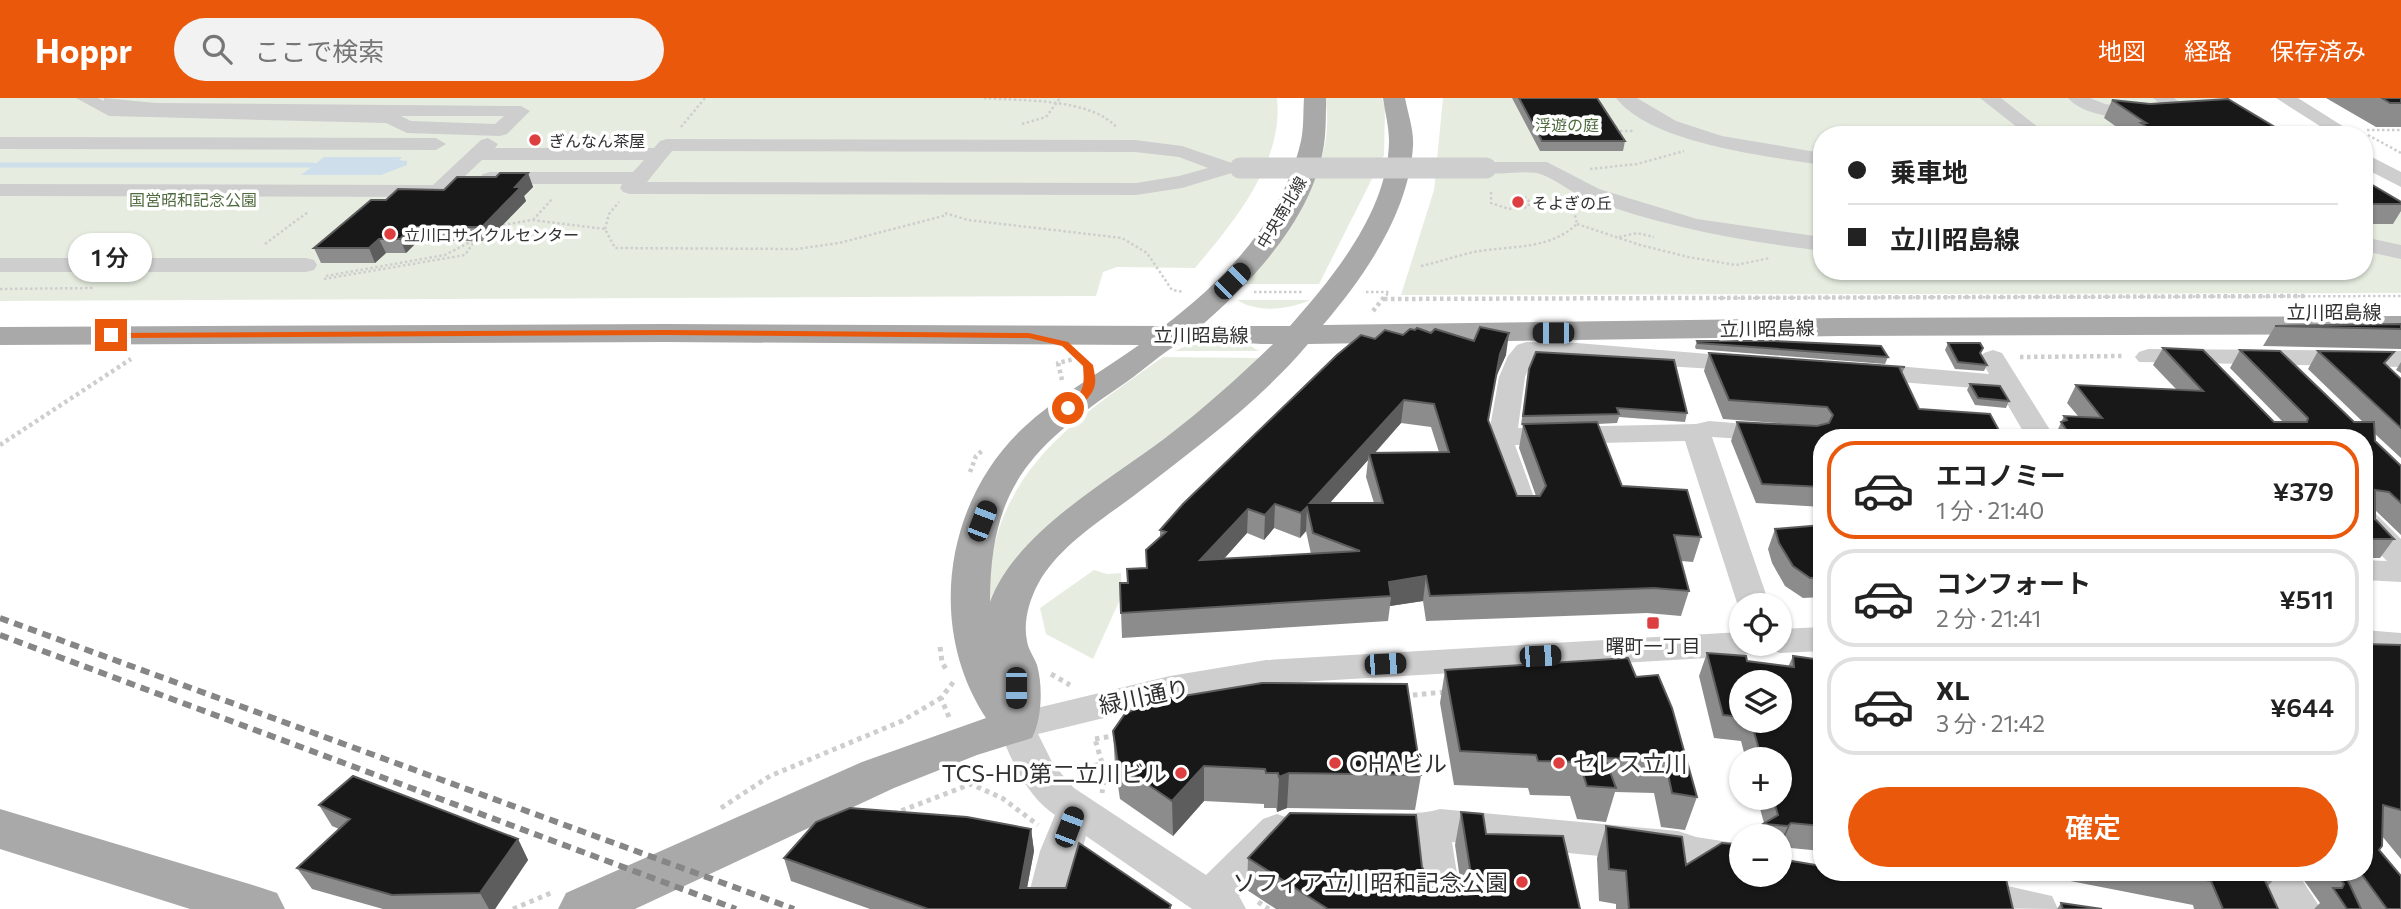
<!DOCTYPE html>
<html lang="ja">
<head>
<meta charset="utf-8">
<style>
  :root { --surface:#fff; --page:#f2f2f2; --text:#222; --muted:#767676; --line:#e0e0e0; --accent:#ea580c }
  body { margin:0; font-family:Commissioner,"Noto Sans JP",sans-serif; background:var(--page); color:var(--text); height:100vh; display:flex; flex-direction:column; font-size:26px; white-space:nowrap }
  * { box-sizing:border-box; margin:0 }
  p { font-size:23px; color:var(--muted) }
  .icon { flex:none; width:38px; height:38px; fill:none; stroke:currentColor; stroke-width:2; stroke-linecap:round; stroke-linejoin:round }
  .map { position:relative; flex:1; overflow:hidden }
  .sheet { position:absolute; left:1813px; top:331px; width:560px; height:452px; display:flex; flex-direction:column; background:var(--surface); border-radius:28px; box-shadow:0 2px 5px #0004 }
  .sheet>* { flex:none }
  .banner { position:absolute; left:1813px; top:28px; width:560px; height:154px; border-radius:28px; box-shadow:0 2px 5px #0004; display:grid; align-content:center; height:154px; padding:0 35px; background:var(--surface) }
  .buttons { position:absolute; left:1729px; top:495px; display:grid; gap:14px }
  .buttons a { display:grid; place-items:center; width:63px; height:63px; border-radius:50%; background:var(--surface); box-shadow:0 2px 5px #0004; font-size:35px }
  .end { position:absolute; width:32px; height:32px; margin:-16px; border:9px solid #ea580c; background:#fff; box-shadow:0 0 0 4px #fff }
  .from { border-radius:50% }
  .bubble { position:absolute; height:49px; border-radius:24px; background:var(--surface); box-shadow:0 2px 5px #0004; font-size:23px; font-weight:600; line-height:49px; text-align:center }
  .car { position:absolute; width:21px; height:42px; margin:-21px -10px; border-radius:9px; box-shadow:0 0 5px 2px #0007; background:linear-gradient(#222 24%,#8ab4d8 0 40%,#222 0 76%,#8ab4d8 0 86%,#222 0) }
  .banner b { display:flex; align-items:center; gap:24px; height:66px; font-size:26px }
  .banner b+b { border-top:2px solid var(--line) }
  .banner i { width:18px; height:18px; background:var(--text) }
  ul { padding:12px 0 0; list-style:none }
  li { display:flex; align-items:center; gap:21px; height:98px; margin:0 14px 10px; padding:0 21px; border:4px solid var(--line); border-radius:28px }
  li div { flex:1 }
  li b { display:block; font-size:26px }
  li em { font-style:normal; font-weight:600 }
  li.on { border-color:var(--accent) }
  li>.icon { width:63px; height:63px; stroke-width:1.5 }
  .button { display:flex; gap:14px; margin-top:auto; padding:14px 35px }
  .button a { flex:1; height:80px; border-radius:42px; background:var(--accent); color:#fff; font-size:28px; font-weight:600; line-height:80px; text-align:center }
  header { display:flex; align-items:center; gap:42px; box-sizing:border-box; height:98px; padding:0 35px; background:var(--accent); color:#fff }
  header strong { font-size:33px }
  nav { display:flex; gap:38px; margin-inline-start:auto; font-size:24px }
  .search { width:490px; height:63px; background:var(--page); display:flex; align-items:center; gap:18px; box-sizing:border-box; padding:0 24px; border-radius:38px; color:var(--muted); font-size:26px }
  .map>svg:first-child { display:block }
  .green { fill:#e6ede0 }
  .water { fill:#cedeeb }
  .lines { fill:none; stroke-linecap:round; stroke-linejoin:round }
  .stream { stroke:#cedeeb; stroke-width:5 }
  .path-far2 { stroke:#cecece; stroke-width:2.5; stroke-dasharray:2.5 2.5; stroke-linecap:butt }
  .path-far1 { stroke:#cecece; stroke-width:4.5; stroke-dasharray:3.5 3.5; stroke-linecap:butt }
  .path { stroke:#cecece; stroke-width:5; stroke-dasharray:4.5 4.5; stroke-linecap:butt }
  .minor { fill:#cecece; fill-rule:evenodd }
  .major { fill:#a9a9a9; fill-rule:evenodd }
  .rail { stroke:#868686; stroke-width:6; stroke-dasharray:9 6; stroke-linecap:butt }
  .minor-bridge { stroke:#cecece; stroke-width:21 }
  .wall { fill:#8c8c8c; fill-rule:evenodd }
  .shaded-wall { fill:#5d5d5d }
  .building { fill:#181818; stroke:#5d5d5d; stroke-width:2; fill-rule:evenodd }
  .route { fill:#ea580c }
  .poi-dot { fill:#dd3e3f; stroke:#fff; stroke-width:2.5 }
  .labels { text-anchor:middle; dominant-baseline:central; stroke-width:7; stroke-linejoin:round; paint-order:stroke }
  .far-park-label { font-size:16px; fill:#516b40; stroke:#fff }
  .far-poi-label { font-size:16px; fill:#313131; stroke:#fff; text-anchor:start }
  .far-street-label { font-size:16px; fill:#313131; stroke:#fff }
  .street-label { font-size:19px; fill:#313131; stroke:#fff }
  .poi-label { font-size:19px; fill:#313131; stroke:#fff }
  .near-street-label { font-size:23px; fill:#313131; stroke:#fff }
  .near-poi-label { font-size:23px; fill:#313131; stroke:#fff; text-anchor:start }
</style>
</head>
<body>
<header>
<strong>Hoppr</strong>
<div class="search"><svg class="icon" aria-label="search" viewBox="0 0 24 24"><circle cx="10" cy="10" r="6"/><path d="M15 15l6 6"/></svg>ここで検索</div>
<nav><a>地図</a><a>経路</a><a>保存済み</a></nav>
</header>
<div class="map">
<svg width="2401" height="811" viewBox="0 0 2401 811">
  <rect width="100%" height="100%" fill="#fff"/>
  <!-- green -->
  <path class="green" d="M0,0H1277C1284,64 1234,124 1195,170L1117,169L1103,174L1096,198L0,203Z
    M1325,0H1382L1385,10L1384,57L1319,186H1245C1283,132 1339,72 1325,0Z
    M1443,0H2229L2290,37H1822V173H2364V82L2401,104V195L1401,197L1434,92Z
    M1237,202H1310C1289,212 1257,215 1237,202Z
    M1214,243L1245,245L1259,253H1175L1188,247Z
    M1163,259L1262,260L989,524C990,503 988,480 992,460C1008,362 1089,312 1163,259Z
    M1094,472L1107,476L1121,475L1122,497L1093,561L1046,536L1040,510Z"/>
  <!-- water -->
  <path class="water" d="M324,59H402L399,62L407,63V67L381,77H301Z"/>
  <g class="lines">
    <!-- stream -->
    <path class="stream" d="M0,67H313"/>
    <!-- path-far2 -->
    <path class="path-far2" d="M984,0C1022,3 1092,0 1117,30
      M1022,26L1046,19L1060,0
      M681,29L705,0
      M2367,32H2401
      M1615,33H1634
      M2368,37L2401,55
      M1590,71L1637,66L1684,53
      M1491,94V105L1509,111L1528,109L1530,104L1525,99
      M945,115L968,122L1122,140L1147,155L1172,192L1184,194
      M533,122L553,100
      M1577,126L1640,147L1688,159L1736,167L1770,160
      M498,128L532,122L605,131L615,150L797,151L839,145L947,117
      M605,131L609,116L619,104
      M1619,139L1637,135L1654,139
      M265,146L308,114
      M1421,168C1439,164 1456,158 1474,154C1510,147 1548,153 1577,126L1573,108
      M326,178L445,157L476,141
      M324,181L465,157L476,141
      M0,191L95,190
      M1254,194H1302
      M1366,194H1389L1384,200
      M1713,200L2401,198"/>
    <!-- path-far1 -->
    <path class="path-far1" d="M1384,201L2306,198
      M1373,213L1385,198
      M2020,259L2123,258
      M1062,282L1058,265L1074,261
      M0,347L131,261
      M970,374L976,358L983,352"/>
    <!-- path -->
    <path class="path" d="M940,549L942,564L947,573
      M1051,576L1070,587
      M1404,598L1444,594
      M949,619L941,600L955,582
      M1095,641L1119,637
      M1102,665L1105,674L1102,695
      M1077,674L1102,665L1095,641
      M721,710L770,678L902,623L941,600
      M893,716L971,686L1002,700L1038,727
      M1258,804L1269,811
      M513,811L551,795"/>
    <!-- minor -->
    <path class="minor" d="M76,0H98L104,3V0L156,5L521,8L530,13L507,36L500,38L407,35L386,25L109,18ZM401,18H504L495,26L411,23Z
      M1616,0H1637L1676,23L1722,38L1822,55V67C1767,58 1652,46 1616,0Z
      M1980,0H2001L2048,37H2027Z
      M2068,0H2090L2105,6L2124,9H2164L2153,0H2174L2190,13L2187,17C2159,25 2088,24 2068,0Z
      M2276,0H2298L2357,37H2334Z
      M0,39L436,40L446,46L436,52L0,51Z
      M488,40L498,46L495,50H654L660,43L667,41L1135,42L1182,48L1235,66L1238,70L1235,74L1182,90L1136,97L630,96L623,94L620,90L622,86H490L483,84L480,80L483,76L490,74H633L644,62H482L445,97L438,99L0,98V86L433,87L481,42ZM672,53L1135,54L1179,59L1208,70L1179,78L1136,85L647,84Z
      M2364,55L2401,74V89L2364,70Z
      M1486,64H1547L1599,91L1697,121L1822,139V153C1741,143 1663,129 1586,100C1570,94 1558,83 1543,77C1528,70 1497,79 1479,74L1476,70L1479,66Z
      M2364,139L2401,147V161L2364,153Z
      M0,160H306L314,162L317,167L314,172L306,174H0Z
      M1526,244L1577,245L1756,260L1760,265L1756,270L1747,273L1533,260L1525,279L1518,330L1696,326L1709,323L1784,329L1788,335L1784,341L1774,343L1712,339L1770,508H1741V514L1738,508L1685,343L1515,347L1539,413L1535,420L1524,422L1513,420L1487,346L1499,279L1508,258L1517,247Z
      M2148,251L2401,253V269L2139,264L2135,259L2139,254Z
      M1993,252L2002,255L2055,340H2027L1999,292L1862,281L1853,278L1849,273L1853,268L1862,265L1989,276L1980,260L1984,255Z
      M2364,413L2375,415L2401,441V484L2364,482V462L2387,463L2364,440Z
      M1822,529V553L1780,555L1768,551L1765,546H1780V531Z
      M2364,532L2401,535V559L2364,556Z
      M1741,534V546H1758L1753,554L1741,558L1266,586L1170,604L1038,636L1053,666L1074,690L1206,777L1263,721L1277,716L1291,721L1297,732L1291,743L1239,798L1246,811H1192L1086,738L1067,811H1025L1040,753L1055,717C1026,698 1010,660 998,628L1003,618L1170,578L1266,562Z
      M1440,711L1678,733L1696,739L1741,746V777H1749L1741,780L1690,771L1672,765L1452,744L1461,801L1456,811H1424L1419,801L1413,747L1379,746L1365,741L1359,730L1365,719C1390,711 1416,719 1440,711Z
      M2255,774H2297L2321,811H2277Z
      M1973,780L2052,798L2058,811L1958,810L1952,798L1958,786Z"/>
    <!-- major -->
    <path class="major" d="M1304,0H1326C1326,12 1326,25 1325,38C1318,114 1256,180 1201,228H1290C1334,178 1388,113 1389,43C1389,29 1385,14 1383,0H1405C1408,16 1414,32 1413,48C1409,114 1365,178 1323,227L1839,220L2401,218V236L1839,238L1308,246C1260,303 1198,348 1140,393C1105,420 1059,447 1038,486C1029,503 1023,524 1027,543C1028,551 1034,559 1037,567C1043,588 1042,621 1032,640L977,657L894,690L635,811H558L566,795L862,664L986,620C927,531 944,405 1022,331C1057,298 1100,275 1139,247L665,244L0,247V229L665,226L1164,228C1226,181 1283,121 1301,43C1304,29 1303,14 1304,0ZM1273,246C1238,280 1202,312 1164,341C1107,384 1015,435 990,504C990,386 1034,347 1125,285C1140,275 1163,254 1177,247C1187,243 1257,246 1273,246Z
      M0,711L259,789L277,795L285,811H190L0,751Z"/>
    <!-- rail -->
    <path class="rail" d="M0,520L794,811
      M0,537L736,811"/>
    <!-- minor-bridge -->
    <path class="minor-bridge" d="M1240,70H1486"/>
  </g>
  <!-- wall -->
  <path class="wall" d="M1512,0H1597L1625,43L1623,53H1540Z
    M2326,0H2401V29H2376Z
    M2112,2L2288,37H2128L2104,20Z
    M528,75L533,89L524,98L526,103L487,143H418L406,155H386L375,165H321L314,150L444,92L496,79Z
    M2364,82L2401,104V113L2393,126H2364Z
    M2401,226V251L2263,248L2275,228Z
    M1403,237L1506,257L1496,279L1488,323L1517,398H1536L1519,350L1523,327H1521L1529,271L1687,315L1685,324L1619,319L1617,325L1597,326L1622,388L1701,439L1693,464L1681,463L1689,493L1681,518L1647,515L1426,523L1423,503L1390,508L1388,523L1122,540L1120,485H1128L1147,470L1160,439V432L1375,241ZM1401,325L1431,329L1439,354L1375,355ZM1368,362L1366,379L1374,405H1330ZM1274,430L1300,440L1306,433L1311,456L1224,461L1247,435L1264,442Z
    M1697,243L1888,259L1885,266L1696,251L1695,249Z
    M1948,245L1980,255L1987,267L1984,273L1955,271L1945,252Z
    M2163,250L2274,324H2283L2230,270L2240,252L2354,324H2363L2308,271L2318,253L2385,266L2401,281V360L2374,335L2375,343L2401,368V437L2375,412V421L2394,441L2380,460H2364V340H2054L2064,318H2078L2067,305L2076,287L2176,291L2153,267Z
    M1709,255L1905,269L1902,275L1822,340V409L1756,405L1731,343L1737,324L1818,328L1723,321L1704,273Z
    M2401,264V275L2396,272Z
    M1970,286L2009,303L2006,310L1975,307L1967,292Z
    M1822,427V499L1803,500L1785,488L1772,465L1768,451L1775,431Z
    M2401,547V761L2382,738L2379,752L2401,811H2314L2320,805L2298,774H2364Z
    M1707,555L1747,563L1788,569L1793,558L1822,562V753L1780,749V738H1758L1764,725L1757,700H1780V662H1746L1741,643L1714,640L1699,578ZM1741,584L1780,623H1741Z
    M1445,572L1636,579L1697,699L1685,732L1661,729L1654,695L1615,694L1606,724L1577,721L1570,698L1530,697L1528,690L1454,687L1440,605Z
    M1113,633L1421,677L1415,712L1287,710L1277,714L1276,710H1264V706L1204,703L1173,738L1120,701L1115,668Z
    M319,707L518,741L528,762L495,811H383L312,791L297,770L339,731L332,728Z
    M1461,714L1486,736L1580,811H1276L1247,792L1248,760L1422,769L1430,781H1460L1455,747Z
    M1606,728L1686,767L1735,754L2013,811H1616V806L1599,803L1597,760Z
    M1031,731L1034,753L1027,790L1171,807V811H870L791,783L784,760Z
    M2024,774H2280L2268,788L2278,811H2194L2193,807Z
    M2061,805L2102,811H2057Z"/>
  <!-- shaded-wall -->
  <path class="shaded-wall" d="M528,75L533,89L524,98L526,103L487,143L482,129L515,89Z
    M412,129L418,143L406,155L400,141Z
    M379,141L386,155L375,165L369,150Z
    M1509,235L1506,257L1496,279L1500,256Z
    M1404,302L1401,325L1370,360L1369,355L1368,362L1311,426L1310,405Z
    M1275,406L1274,430L1264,442L1265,417Z
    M1307,409L1306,433L1300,440L1301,415Z
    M1248,411L1247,435L1200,487V462Z
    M1426,478L1423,503L1390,508L1391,498L1389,484Z
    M1204,668V703L1173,738L1172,703Z
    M1289,675L1287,710L1277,714L1279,679Z
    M1791,725L1780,749V746L1788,728Z
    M1031,731L1034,753L1023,811L1020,790Z
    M518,741L528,762L495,811H489L480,795Z"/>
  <!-- building -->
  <path class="building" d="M1519,0H1597L1625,43H1542Z
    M2382,0H2401V5H2390Z
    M2228,1L2288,37H2158L2141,25H2146L2112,2L2150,6Z
    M500,75H528L515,89H521L482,129H412L400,141H379L369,150H314L371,102H386L398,91L444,92L457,79H496Z
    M2364,82L2401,104V106H2364Z
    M2401,226V231L2275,228Z
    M1480,229L1509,235L1500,256L1488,322L1517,398H1540L1546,388L1523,326L1597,324L1622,388L1687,392L1701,439L1674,437L1689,493L1654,490L1430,498L1426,478L1389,484L1391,498L1121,515L1120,485H1128L1127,471L1147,470L1146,452L1166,434L1160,432L1183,406L1337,257L1361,237L1375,241L1385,232L1403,237L1410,231L1415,232L1417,230L1431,235L1435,231L1474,243ZM1404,302L1434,306L1449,354L1369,355L1383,405H1310ZM1275,406L1301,415L1307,409L1313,435L1360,453L1200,462L1248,411L1265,417Z
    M1697,243H1775L1881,248L1888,259L1698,245Z
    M1948,245H1980L1983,250L1980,255L1987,267L1958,264Z
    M2163,250L2203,252L2274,324H2307L2308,320L2240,252L2280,253L2354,324H2374L2375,343L2401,368V405L2389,394L2375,392V421L2394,441H2364V340H2072L2061,324L2067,322L2064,318L2102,320L2076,287L2203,293Z
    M2318,253L2394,254L2384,265L2401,281V330Z
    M1536,254L1674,262L1687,315L1617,310L1619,316L1523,318L1529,271Z
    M1709,255L1905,269H1899L1919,311L1990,316L2003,340H1822V389L1762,386L1737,324L1817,328L1829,325L1833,317L1827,309L1729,302Z
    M1970,286L2000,288L2009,303L1978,300Z
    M1822,427V479L1810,480L1793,468L1779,445L1775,431Z
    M2364,546L2401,547V712L2383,707L2382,748L2379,752L2401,778V811H2387L2360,774H2364Z
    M1707,555L1746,558L1747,563L1794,569L1793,558L1822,562V728L1791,725L1788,728L1763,726L1778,717L1773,700H1780V662H1762L1751,623H1780V584H1741V619L1723,617Z
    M1628,560L1636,579L1658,577L1672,610L1697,699L1672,695L1665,662L1605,660L1616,690L1587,688L1579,664L1538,663L1536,657L1460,653L1445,572Z
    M1262,585L1407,586L1421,677L1289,675L1279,679L1278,675H1266L1265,671L1204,668L1172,703L1118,666L1113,633L1124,617L1147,604Z
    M353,678L518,741L480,795L392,797L297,770L350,721L319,707Z
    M850,710L967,719L1031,731L1020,790H1066L1079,745L1171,807L1169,811H928L784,760L816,724Z
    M1461,714L1483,716L1486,736L1563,738L1580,811H1328L1248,760L1290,715L1416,717L1422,769L1430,781H1463L1470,770Z
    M1606,728L1682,739L1686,767L1722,745L1733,746L1735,754L1741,755V777H1780V761L1822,768V774H1919L1960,781H2006L2013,811H1629L1626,773L1609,771Z
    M2161,774H2261L2278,811H2223L2211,783Z
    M2335,774H2344L2361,811H2347L2333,790H2342L2344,786Z
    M2061,805L2102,811H2063Z"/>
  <!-- route -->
  <path class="route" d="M665,232L1029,235L1068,244L1093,267C1094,273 1096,280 1095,286C1093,299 1077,313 1065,312V308C1083,294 1085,292 1083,268L1062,248L1029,240L665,237L111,240L106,237L111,235Z"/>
  <!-- markers -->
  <g class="poi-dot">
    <circle cx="535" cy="42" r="7"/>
    <circle cx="1518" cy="104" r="7"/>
    <circle cx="390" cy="136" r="7"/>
    <rect x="1646" y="518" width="14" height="14" rx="3.5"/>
    <circle cx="1335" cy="665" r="7"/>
    <circle cx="1559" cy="665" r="7"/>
    <circle cx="1181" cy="675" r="7"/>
    <circle cx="1522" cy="784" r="7"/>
  </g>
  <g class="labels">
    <!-- far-park labels -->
    <g class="far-park-label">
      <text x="1567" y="26">浮遊の庭</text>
      <text x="193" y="101">国営昭和記念公園</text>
    </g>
    <!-- far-poi labels -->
    <g class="far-poi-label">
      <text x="549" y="42">ぎんなん茶屋</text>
      <text x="1532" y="104">そよぎの丘</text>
      <text x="404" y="136">立川口サイクルセンター</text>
    </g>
    <!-- far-street labels -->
    <g class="far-street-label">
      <text transform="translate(1281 114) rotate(-59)">中央南北線</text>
    </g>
    <!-- street labels -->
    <g class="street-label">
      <text x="2334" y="213">立川昭島線</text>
      <text transform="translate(1767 230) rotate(-1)">立川昭島線</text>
      <text x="1201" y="236">立川昭島線</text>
    </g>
    <!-- poi labels -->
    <g class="poi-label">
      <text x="1653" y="547">曙町一丁目</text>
    </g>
    <!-- near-street labels -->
    <g class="near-street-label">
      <text transform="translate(1144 598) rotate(-12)">緑川通り</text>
    </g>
    <!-- near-poi labels -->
    <g class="near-poi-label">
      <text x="1349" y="665">OHAビル</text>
      <text x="1573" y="665">セレス立川</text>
      <text x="1167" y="675" text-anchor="end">TCS-HD第二立川ビル</text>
      <text x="1508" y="784" text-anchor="end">ソフィア立川昭和記念公園</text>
    </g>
  </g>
</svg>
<div class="buttons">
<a><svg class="icon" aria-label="locate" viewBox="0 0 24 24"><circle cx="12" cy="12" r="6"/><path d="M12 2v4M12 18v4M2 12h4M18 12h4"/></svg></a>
<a><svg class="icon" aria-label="layers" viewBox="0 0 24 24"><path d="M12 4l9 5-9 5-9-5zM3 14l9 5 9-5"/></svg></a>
<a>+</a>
<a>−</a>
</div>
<i class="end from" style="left:1068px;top:310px"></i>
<i class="end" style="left:111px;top:237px"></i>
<div class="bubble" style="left:68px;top:135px;width:84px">1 分</div>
<i class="car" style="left:1232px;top:183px;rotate:45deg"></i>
<i class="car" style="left:1553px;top:235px;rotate:270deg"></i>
<i class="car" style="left:982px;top:423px;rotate:21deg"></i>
<i class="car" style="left:1540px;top:558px;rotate:87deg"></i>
<i class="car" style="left:1385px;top:566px;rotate:87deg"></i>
<i class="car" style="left:1016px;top:590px;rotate:180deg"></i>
<i class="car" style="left:1069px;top:729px;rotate:21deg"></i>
<div class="banner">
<b><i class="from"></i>乗車地</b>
<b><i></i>立川昭島線</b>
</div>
<section class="sheet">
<ul>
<li class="on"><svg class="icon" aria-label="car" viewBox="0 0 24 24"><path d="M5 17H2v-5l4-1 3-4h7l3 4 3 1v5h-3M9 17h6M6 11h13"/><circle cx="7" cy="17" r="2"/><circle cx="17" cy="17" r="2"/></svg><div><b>エコノミー</b><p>1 分 · 21:40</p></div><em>¥379</em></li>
<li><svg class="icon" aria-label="car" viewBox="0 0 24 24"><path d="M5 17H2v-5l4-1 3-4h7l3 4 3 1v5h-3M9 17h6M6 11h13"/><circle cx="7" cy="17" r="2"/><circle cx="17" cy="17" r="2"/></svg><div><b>コンフォート</b><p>2 分 · 21:41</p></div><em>¥511</em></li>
<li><svg class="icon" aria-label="car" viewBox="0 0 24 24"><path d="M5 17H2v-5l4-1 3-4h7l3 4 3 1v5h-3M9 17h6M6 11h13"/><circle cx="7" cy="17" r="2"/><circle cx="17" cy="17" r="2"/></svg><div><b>XL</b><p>3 分 · 21:42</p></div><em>¥644</em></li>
</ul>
<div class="button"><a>確定</a></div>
</section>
</div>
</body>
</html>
